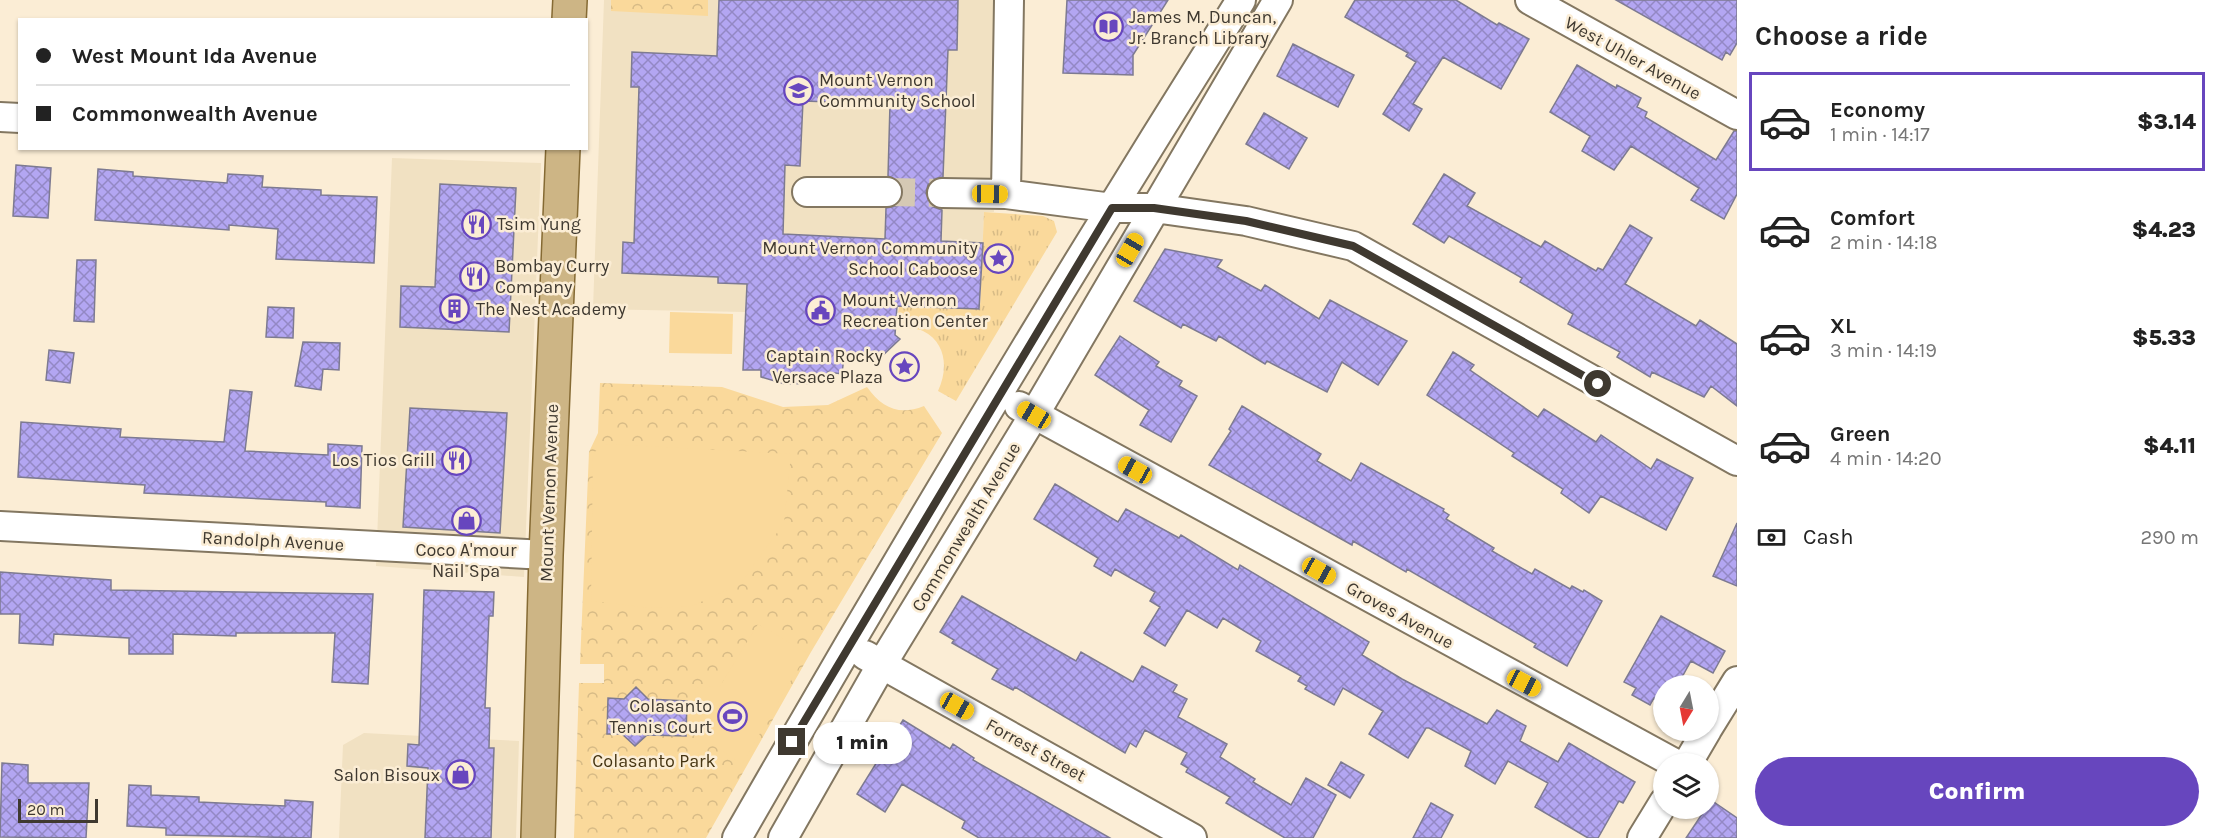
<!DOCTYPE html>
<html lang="en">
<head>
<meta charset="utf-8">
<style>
  :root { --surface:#fff; --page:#f2f2f2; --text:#222; --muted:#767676; --line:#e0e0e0; --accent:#6746be }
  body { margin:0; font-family:Karla,sans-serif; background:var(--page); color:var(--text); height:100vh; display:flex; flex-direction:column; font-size:22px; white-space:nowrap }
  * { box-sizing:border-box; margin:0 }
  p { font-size:20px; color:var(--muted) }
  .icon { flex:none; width:33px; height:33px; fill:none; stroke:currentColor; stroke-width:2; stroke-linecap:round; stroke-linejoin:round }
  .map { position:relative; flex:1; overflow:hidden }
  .side { display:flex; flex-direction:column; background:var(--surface); width:480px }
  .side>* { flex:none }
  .banner { position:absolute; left:18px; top:18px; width:570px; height:132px; border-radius:0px; box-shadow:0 2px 4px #0004; display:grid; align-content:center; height:132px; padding:0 18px; background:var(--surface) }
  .needle { width:39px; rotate:190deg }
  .tools { position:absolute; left:1653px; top:675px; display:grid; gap:12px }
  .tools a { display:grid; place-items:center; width:66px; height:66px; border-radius:50%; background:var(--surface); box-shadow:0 2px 4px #0004; font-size:30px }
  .scale { position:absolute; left:18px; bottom:15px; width:80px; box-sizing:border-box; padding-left:6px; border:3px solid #3f3930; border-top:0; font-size:16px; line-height:21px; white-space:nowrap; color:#3f3930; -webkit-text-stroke:4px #fbedd5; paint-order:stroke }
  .end { position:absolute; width:27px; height:27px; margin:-14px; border:8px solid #3f3930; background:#fff; box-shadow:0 0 0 3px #fff }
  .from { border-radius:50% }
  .bubble { position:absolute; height:42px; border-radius:21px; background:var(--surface); box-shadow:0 2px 4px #0004; font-size:20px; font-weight:800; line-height:42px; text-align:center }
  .car { position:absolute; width:18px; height:36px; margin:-18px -9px; border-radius:8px; box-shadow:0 0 4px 2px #0007; background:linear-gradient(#f5c518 24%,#345 0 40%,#f5c518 0 76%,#345 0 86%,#f5c518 0) }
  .banner b { display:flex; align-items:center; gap:21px; height:57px; font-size:22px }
  .banner b+b { border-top:2px solid var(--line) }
  .banner i { width:15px; height:15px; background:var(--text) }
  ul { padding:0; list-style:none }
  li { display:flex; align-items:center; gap:18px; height:99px; margin:0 12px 9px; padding:0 6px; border:3px solid transparent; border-radius:0px }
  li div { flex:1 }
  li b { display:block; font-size:22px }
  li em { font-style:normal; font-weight:800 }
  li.selected { border-color:var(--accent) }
  li>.icon { width:54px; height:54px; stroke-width:1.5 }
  h2 { padding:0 18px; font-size:27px; line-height:72px }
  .pay { display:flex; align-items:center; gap:15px; height:66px; padding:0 18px; font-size:22px }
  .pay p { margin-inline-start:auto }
  .primary-button { display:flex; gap:12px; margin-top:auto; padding:12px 18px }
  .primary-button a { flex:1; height:69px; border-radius:36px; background:var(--accent); color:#fff; font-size:24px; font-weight:800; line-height:69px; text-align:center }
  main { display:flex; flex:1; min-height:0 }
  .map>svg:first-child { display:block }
  .built { fill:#f1e1c2 }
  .grass { fill:url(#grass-tufts) }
  .park { fill:url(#park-crowns) }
  .pitch { fill:#fad99b }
  .building { fill:url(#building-cross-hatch); stroke:#7d7a91; stroke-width:1.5; fill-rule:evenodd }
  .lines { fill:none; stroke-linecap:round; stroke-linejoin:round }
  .minor-tunnel { stroke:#d5c9b4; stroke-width:28; stroke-dasharray:28 14; stroke-linecap:butt }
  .minor-casing { stroke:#837761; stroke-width:32 }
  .major-casing { stroke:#856a33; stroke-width:36 }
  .minor { stroke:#fff; stroke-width:28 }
  .major { stroke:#cdb585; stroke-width:33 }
  .route { stroke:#3f3930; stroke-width:8 }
  .labels { text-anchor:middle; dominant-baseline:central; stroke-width:5; stroke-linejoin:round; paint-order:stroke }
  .poi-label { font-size:18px; fill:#3f3930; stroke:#fbedd5; text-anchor:start }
  .street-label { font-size:18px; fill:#3f3930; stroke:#fbedd5 }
  .park-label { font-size:18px; fill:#453412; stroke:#fbedd5 }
</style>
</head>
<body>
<main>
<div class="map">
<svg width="1737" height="838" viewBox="0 0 1737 838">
  <defs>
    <pattern id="grass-tufts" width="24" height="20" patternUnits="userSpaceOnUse" patternTransform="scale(1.5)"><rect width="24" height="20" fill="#fad99b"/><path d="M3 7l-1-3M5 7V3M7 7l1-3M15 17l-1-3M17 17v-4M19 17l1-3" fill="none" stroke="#d7bb86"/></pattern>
    <pattern id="park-crowns" width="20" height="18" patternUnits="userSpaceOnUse" patternTransform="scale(1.5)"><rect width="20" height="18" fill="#fad99b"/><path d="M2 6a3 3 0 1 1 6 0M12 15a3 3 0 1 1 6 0" fill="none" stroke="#d7bb86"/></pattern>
    <pattern id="building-cross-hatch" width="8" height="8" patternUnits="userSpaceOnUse" patternTransform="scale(1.5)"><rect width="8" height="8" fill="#b3a6f2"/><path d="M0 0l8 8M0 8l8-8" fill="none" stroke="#9388c4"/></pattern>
  </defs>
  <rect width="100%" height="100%" fill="#fbedd5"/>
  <!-- built -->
  <path class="built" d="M604,0H997L994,212H984L983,243L749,233L745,312L593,309Z
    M392,158L541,163L524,577L376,566Z
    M364,733L519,741L516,838H339L343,745Z"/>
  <!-- grass -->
  <path class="grass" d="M984,212L1043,216L1054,221L1057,232L956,401L938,391C948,370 947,343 923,331C914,327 902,329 895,328L899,307L980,309Z"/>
  <!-- park -->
  <path class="park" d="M611,0H708V16L611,11Z
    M600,383L722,387L783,407L828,405L867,387C882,408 899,416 924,406L942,433L811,652L706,838H574L579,683H604V664H580L589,452L598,433Z"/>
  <!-- pitch -->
  <path class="pitch" d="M670,312L733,314L732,354L669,353Z
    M606,444L791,454L784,523L740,584L692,606L651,608L591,601L593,453Z
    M758,624L807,653L742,764L711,744L695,743L696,688L720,686Z"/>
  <!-- building -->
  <path class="building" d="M719,0H958L957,50H948L943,177L934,179L928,185L926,193L933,207L942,210L941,241L983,243L979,309L897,306L895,335L900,339L879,359L844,356L842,374L828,372L827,380L818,383L785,384L761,377V370H743L747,284L718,283V277L622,273L623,242L634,243L639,87H631L632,52L717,56ZM803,101L890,104L888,176L901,183L903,193L896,206L886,208L885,239L783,234L785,165L800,166Z
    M1067,0H1168L1133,55V75L1063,73Z
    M1355,0H1456L1497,25L1499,23L1529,39L1501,89L1443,57L1413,104L1422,109L1409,131L1383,114L1416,62L1406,56L1408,53L1345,17Z
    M1616,0H1737V43L1730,55L1726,52L1722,60Z
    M1293,44L1354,75L1338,107L1277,76Z
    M1577,65L1616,88L1617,85L1641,98L1637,107L1647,112L1645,117L1716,160L1734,131H1737V194L1724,219L1691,200L1699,188L1631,146L1614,170L1582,151L1590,136L1550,112Z
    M1264,113L1307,138L1289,169L1246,144Z
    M16,165L51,168L48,218L13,216Z
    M98,169L133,172V176L227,183L228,174L263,176L262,187L321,190V195L377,197L374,263L276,259L278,229L229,225V230L95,220Z
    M1444,174L1475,193L1467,206L1541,247L1545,241L1596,271L1598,268L1603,270L1630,225L1652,238L1625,284L1696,326L1700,320L1737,344V406L1711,386L1704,397L1652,372L1650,377L1617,357L1620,352L1568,324L1573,314L1520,282L1522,278L1449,236L1444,243L1413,224Z
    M440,184L516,188L509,332L400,327L401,286L435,287Z
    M1165,249L1222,260L1217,267L1261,291L1265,285L1319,319L1330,300L1407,341L1378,385L1342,362L1327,392L1267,361L1265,364L1219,336L1216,341L1183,324L1181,328L1134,301Z
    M77,260H96L94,322L74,321Z
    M268,307L294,308L293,338L266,337Z
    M1120,336L1159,362L1156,366L1182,381L1179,386L1197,396L1171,442L1140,425L1149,410L1095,375Z
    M303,342L340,343L339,370L323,369L321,390L295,386Z
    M49,350L74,353L70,383L46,380Z
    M1453,352L1474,365L1470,370L1538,417L1544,409L1596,442L1601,435L1651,469L1657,459L1693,478L1666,530L1601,496L1589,513L1561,493L1563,489L1512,456L1514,453L1427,395Z
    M230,390L252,392L245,451L328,455V444L362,446L360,508L326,506V502L144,493L145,485L18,477L21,422L121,429L120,437L224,442Z
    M1242,406L1321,454L1317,461L1351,481L1361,463L1444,509L1443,511L1449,515L1446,519L1494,548L1492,551L1532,574L1535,569L1570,589L1572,586L1583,592L1584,590L1602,601L1567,666L1534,647L1536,644L1407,569L1406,572L1353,541L1352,545L1209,465L1231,431L1229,429Z
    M410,408L507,413L500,533L403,527Z
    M1055,484L1118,522L1126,509L1179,538L1181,535L1238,570L1240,565L1369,642L1362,655L1402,679L1487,724L1497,710L1526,726L1520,741L1558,762L1569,743L1635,782L1623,803L1619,801L1598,838H1588L1535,807L1548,783L1508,761L1495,784L1465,766L1471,751L1429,728H1426L1408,758L1369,734L1383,711L1343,688L1334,705L1305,689L1307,686L1298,681L1301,676L1256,651L1261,641L1223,618L1217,628L1187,610L1165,646L1144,633L1160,607L1150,601L1155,592L1115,569L1111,576L1094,566L1098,558L1034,519Z
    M1737,523V586L1713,576Z
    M0,572L111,580V590L373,594L368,684L332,682L335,633H236V636L173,634V654H129V638L54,634L53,645L19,643L20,614H0Z
    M424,590L494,592L493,616H489L485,708H490L489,748H494L491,838H425L428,768L407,766L408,744L419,745Z
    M962,596L1076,661L1081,652L1133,682L1142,666L1177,685L1173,692L1187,699L1178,717L1227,744L1220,757L1255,779L1253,782L1291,805L1306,778L1336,795L1313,838H1285L1226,803L1230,797L1186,772L1188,768L1181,764L1187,753L1145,730L1136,747L1130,743L1125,753L1015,687L1013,690L992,679L998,669L952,643L954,640L940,632Z
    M1661,616L1725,651L1713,673L1691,661L1677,686H1664V703L1654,698L1650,705L1632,695L1636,688L1624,682Z
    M636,687L648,699L687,701L686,736L647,735L635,746L622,734H607L608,698L624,699Z
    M903,720L950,749L953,744L974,758L973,760L1110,838H979L962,828L965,821L902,784L885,812L857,794Z
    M1341,762L1364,775L1350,798L1328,785Z
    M2,763L28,765V783H89L86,838L0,837Z
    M129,785L151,786V795L199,797V802L285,806V800L313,802L311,838L166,835V828L127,826Z
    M1711,800L1737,818V838H1686L1706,808H1708Z
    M1431,803L1453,815L1441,838H1413Z"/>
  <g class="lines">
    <!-- minor-tunnel -->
    <path class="minor-tunnel" d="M887,192L942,193"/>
    <defs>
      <path id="minor" d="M1009,0L1006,194L1112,208H1154L1246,221L1353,246L1737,461
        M1530,0L1737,115
        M0,117L20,118
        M807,192H887
        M942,193L1006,194
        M1019,406L1676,764
        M0,526L546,555
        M865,655L1192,838
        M1708,728L1737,681
        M1687,764L1707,730
        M737,838C899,555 1067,276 1241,0
        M783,838L882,664L1034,415L1278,0
        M1642,838L1664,802"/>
      <path id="major" d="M569,20L570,0
        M538,838L546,555L563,148"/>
    </defs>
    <!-- minor casing -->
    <use href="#minor" class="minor-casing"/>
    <!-- major casing -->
    <use href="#major" class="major-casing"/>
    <!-- minor -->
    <use href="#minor" class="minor"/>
    <!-- major -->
    <use href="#major" class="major"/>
  </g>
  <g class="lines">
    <!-- route -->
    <path class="route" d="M792,742L1112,208H1154L1246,221L1353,246L1598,384"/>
  </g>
  <!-- icons -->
  <defs>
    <symbol id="library-ring" viewBox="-11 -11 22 22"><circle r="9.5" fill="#fbedd5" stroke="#6746be" stroke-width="1.5"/><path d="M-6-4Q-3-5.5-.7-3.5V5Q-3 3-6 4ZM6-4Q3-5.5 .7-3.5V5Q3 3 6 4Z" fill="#6746be"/></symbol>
    <symbol id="school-ring" viewBox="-11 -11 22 22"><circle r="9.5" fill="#fbedd5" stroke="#6746be" stroke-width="1.5"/><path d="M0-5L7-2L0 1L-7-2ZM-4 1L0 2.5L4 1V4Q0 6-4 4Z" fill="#6746be"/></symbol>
    <symbol id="restaurant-ring" viewBox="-11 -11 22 22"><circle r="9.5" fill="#fbedd5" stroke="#6746be" stroke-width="1.5"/><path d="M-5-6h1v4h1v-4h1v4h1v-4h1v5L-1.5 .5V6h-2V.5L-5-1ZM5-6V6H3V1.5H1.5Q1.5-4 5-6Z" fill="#6746be"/></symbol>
    <symbol id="sight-ring" viewBox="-11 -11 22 22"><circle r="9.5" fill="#fbedd5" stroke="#6746be" stroke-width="1.5"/><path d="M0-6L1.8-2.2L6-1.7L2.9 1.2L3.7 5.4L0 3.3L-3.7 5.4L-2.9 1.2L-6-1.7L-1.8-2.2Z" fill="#6746be"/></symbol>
    <symbol id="building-ring" viewBox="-11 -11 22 22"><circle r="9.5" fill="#fbedd5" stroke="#6746be" stroke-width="1.5"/><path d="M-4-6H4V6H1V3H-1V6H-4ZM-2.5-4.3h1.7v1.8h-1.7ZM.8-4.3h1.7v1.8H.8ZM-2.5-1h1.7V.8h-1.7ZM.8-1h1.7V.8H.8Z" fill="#6746be"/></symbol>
    <symbol id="civic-ring" viewBox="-11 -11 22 22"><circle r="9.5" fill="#fbedd5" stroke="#6746be" stroke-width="1.5"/><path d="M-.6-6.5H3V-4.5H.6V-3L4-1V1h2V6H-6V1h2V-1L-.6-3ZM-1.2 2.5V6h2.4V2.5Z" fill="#6746be"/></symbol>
    <symbol id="shop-ring" viewBox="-11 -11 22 22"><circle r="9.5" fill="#fbedd5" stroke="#6746be" stroke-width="1.5"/><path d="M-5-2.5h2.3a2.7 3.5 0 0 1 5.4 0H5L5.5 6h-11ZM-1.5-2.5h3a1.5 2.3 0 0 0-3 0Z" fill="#6746be"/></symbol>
    <symbol id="stadium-ring" viewBox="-11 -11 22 22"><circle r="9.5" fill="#fbedd5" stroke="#6746be" stroke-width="1.5"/><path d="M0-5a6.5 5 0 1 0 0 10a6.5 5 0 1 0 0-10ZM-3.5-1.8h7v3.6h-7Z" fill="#6746be"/></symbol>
  </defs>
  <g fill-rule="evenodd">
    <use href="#library-ring" x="1092" y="10" width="33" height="33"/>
    <use href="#school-ring" x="782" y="74" width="33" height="33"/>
    <use href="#restaurant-ring" x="460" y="208" width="33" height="33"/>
    <use href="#sight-ring" x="982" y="242" width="33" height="33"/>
    <use href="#restaurant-ring" x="458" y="260" width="33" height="33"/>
    <use href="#building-ring" x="438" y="292" width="33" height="33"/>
    <use href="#civic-ring" x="804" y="294" width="33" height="33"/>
    <use href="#sight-ring" x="888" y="350" width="33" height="33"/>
    <use href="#restaurant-ring" x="440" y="444" width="33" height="33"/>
    <use href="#shop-ring" x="450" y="504" width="33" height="33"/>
    <use href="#stadium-ring" x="716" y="700" width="33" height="33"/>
    <use href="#shop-ring" x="444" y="758" width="33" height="33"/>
  </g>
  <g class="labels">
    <!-- poi labels -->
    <g class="poi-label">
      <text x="1129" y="17">James M. Duncan,<tspan x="1129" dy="21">Jr. Branch Library</tspan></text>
      <text x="819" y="80">Mount Vernon<tspan x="819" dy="21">Community School</tspan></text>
      <text x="497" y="224">Tsim Yung</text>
      <text x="978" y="248" text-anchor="end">Mount Vernon Community<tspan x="978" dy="21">School Caboose</tspan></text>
      <text x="495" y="266">Bombay Curry<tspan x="495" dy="21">Company</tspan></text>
      <text x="842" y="300">Mount Vernon<tspan x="842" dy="21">Recreation Center</tspan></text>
      <text x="476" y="309">The Nest Academy</text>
      <text x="883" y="356" text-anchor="end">Captain Rocky<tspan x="883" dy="21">Versace Plaza</tspan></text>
      <text x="435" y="460" text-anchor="end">Los Tios Grill</text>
      <text x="466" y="550" text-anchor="middle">Coco A'mour<tspan x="466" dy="21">Nail Spa</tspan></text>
      <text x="712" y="706" text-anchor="end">Colasanto<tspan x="712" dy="21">Tennis Court</tspan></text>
      <text x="440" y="775" text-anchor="end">Salon Bisoux</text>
    </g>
    <!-- street labels -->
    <g class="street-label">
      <text transform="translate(1633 58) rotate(29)">West Uhler Avenue</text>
      <text transform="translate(549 493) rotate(-88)">Mount Vernon Avenue</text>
      <text transform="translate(966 527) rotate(-59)">Commonwealth Avenue</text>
      <text transform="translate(273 541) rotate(3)">Randolph Avenue</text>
      <text transform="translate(1400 615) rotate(29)">Groves Avenue</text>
      <text transform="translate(1036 750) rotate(29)">Forrest Street</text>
    </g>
    <!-- park labels -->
    <g class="park-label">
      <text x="654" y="761">Colasanto Park</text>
    </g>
  </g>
</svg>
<div class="tools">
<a><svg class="needle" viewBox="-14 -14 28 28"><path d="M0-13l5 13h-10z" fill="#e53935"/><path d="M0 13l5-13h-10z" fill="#767676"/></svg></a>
<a><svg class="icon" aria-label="layers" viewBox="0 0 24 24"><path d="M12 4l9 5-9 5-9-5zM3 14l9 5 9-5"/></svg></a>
</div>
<div class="scale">20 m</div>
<i class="end from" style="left:1598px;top:384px"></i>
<i class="end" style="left:792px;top:742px"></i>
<div class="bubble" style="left:813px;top:722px;width:99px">1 min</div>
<i class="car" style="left:990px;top:194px;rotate:91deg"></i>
<i class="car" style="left:1130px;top:250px;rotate:30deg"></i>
<i class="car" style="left:1034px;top:415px;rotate:300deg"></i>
<i class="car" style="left:1135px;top:470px;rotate:299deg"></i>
<i class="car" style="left:1319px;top:571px;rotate:119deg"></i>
<i class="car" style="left:1524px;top:683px;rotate:118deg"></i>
<i class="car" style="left:957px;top:706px;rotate:119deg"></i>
<div class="banner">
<b><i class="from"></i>West Mount Ida Avenue</b>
<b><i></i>Commonwealth Avenue</b>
</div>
</div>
<section class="side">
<h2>Choose a ride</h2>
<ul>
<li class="selected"><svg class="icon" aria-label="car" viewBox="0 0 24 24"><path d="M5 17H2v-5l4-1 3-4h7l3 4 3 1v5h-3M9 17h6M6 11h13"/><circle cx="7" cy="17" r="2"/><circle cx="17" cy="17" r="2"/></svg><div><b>Economy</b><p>1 min · 14:17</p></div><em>$3.14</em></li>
<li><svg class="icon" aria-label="car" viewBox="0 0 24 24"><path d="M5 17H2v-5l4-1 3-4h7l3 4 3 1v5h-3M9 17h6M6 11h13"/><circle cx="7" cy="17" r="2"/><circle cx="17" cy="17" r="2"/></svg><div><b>Comfort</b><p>2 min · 14:18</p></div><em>$4.23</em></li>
<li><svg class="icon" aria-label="car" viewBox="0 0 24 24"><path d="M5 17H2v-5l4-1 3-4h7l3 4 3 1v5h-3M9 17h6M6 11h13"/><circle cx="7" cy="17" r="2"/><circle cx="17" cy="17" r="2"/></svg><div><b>XL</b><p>3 min · 14:19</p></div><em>$5.33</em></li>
<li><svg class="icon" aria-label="car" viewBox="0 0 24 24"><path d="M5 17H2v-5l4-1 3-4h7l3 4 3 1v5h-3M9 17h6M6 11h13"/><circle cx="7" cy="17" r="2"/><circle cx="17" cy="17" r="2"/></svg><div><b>Green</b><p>4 min · 14:20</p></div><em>$4.11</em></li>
</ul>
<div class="pay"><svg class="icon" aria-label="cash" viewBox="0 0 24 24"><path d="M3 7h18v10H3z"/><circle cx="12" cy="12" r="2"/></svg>Cash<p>290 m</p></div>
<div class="primary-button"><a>Confirm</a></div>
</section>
</main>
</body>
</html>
